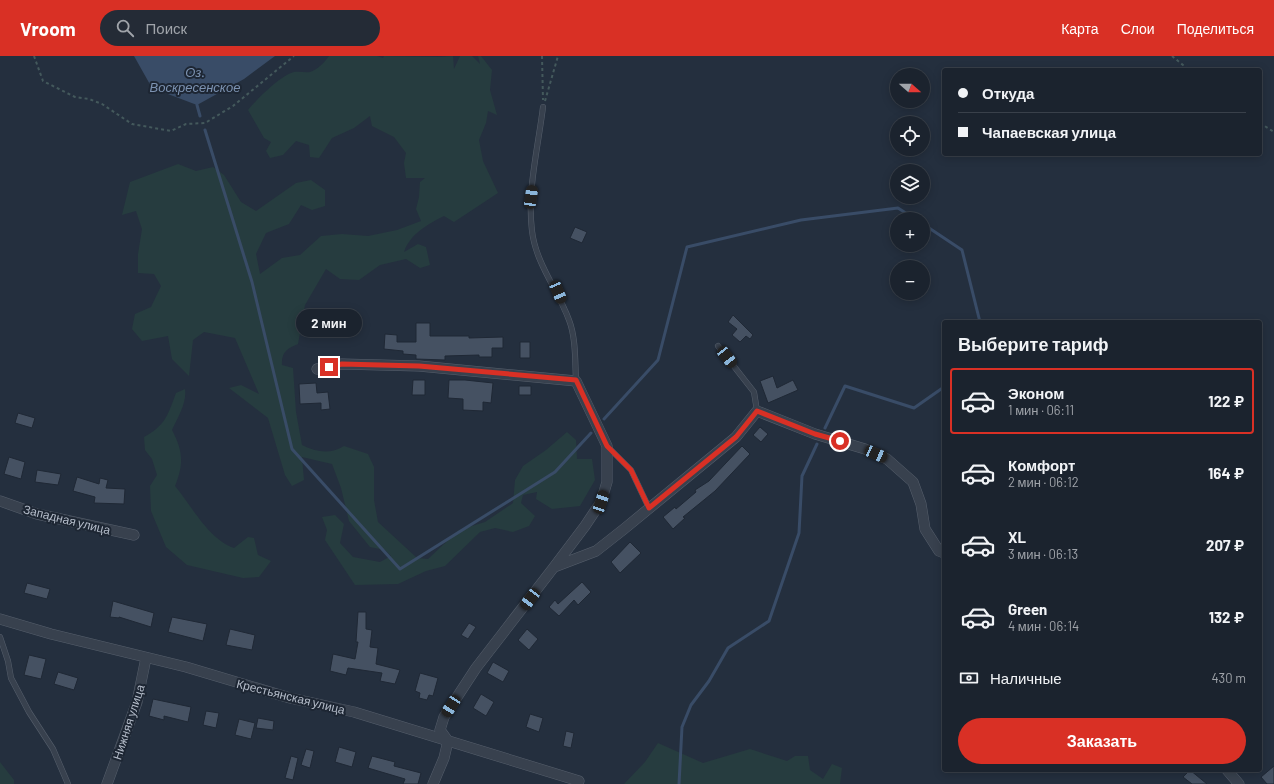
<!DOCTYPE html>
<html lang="ru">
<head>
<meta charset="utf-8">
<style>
  :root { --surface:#1b232e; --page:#242b36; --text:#f1f3f6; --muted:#a0a4aa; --line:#39404a; --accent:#d93025 }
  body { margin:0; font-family:Barlow,sans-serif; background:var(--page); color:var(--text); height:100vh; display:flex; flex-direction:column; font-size:15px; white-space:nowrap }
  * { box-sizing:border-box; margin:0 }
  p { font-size:13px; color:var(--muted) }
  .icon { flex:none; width:22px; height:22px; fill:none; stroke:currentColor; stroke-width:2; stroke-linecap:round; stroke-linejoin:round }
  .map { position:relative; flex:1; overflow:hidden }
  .side { position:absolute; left:942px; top:264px; width:320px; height:452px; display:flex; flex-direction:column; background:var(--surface); border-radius:4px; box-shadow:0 2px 10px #0003,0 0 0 1px var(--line) }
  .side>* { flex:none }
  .banner { position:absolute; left:942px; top:12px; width:320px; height:88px; border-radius:4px; box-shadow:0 2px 10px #0003,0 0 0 1px var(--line); display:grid; align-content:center; height:88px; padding:0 16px; background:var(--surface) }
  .needle { width:26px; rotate:111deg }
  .controls { position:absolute; left:890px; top:12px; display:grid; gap:8px }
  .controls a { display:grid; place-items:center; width:40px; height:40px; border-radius:50%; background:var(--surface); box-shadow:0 2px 10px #0003,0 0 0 1px var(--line); font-size:20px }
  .end { position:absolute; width:18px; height:18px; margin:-9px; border:5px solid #d93025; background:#fff; box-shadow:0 0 0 2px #fff }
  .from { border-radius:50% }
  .bubble { position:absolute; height:28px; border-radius:14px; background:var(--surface); box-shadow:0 2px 10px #0003,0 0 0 1px var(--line); font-size:13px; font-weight:700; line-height:28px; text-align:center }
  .car { position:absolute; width:12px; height:24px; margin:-12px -6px; border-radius:5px; box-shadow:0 0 3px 1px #0007; background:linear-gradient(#222 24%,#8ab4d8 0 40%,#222 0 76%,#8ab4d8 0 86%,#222 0) }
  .banner b { display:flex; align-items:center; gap:14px; height:38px; font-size:15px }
  .banner b+b { border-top:1px solid var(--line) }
  .banner i { width:10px; height:10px; background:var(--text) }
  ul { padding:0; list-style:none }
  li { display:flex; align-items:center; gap:12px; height:66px; margin:0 8px 6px; padding:0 8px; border:2px solid transparent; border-radius:4px }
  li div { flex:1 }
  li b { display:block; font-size:15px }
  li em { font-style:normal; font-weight:700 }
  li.current { border-color:var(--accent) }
  li>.icon { width:36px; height:36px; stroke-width:1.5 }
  h2 { padding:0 16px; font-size:18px; line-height:48px }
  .pay { display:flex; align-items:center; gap:10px; height:44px; padding:0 16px; font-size:15px }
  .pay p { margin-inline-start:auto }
  .primary-button { display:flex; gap:8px; margin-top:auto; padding:8px 16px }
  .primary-button a { flex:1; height:46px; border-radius:24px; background:var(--accent); color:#fff; font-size:16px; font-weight:700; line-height:46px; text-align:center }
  header { display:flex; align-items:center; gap:24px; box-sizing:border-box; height:56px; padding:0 20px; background:var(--accent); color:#fff }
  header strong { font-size:19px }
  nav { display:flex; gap:22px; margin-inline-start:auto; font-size:14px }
  .search { width:280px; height:36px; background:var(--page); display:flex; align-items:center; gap:10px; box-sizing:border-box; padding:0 14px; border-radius:22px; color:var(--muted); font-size:15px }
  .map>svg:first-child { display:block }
  .green { fill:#263c3f }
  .water { fill:#394c67 }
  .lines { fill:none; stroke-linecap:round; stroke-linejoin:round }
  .stream { stroke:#394c67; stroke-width:3 }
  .building { fill:#455162; stroke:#1f2835 }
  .lane-casing { stroke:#565f6c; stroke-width:6 }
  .street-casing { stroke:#565f6c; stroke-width:11 }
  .path { stroke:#44595c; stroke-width:2; stroke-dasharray:3 3; stroke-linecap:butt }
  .lane { stroke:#38414e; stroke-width:5 }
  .street { stroke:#38414e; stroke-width:10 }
  .route { stroke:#d93025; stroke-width:5 }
  .labels { text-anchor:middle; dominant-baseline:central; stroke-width:4; stroke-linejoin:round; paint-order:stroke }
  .street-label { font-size:12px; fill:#b4bcc9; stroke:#1d2633 }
  .water-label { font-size:13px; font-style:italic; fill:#7c92b1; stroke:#1d2633 }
</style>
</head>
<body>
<header>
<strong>Vroom</strong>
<div class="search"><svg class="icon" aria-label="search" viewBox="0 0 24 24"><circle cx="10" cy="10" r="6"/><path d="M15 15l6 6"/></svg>Поиск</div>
<nav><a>Карта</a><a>Слои</a><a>Поделиться</a></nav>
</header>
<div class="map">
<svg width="1274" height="728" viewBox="0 0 1274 728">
  <rect width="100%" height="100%" fill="#242f3e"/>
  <!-- green -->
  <path class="green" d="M329,0H377L383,2L384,0L440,1L453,0L454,13L460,0H472L480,8L478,0H481L492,14L490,34L497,59L488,55L486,67L479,84L483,105L498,137L454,166L444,160C428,168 410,178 404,196L418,188L426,191L430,209L420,212L406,203L380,209L359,224L340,223L326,213L305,249L298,288C288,292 281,296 282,309L293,312L296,356L302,389C316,396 330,399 344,390L368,398L374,411V444L378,466L417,502L428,503L459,474L485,466L513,447L515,424L523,410L546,394L567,376L576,384L577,403H592L595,424L580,450L552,453L536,443L537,436L523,439L521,447L535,460L529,470L513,476L495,472L480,476L445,510L426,515L398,528L355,529L325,484L327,474L322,461L335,459L344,468L340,487L353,501L380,506L391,500L385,494L370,491L349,465L341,432L332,408L302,401L304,424L292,430L285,419L268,362L229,332L241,329L259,338L235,282L204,276L193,284L189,320L172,303L168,280L142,285L132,273L135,258L151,251L161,230L154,218L138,217V198L142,173L136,155L122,159L130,126L178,108L196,115L213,111L224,119L241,146L256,155L296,127L311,124L325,134V150L312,154L301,149L289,168L266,177L256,198L260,218L282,202L300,199L321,180L342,178L368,180L397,174L421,165L416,153L419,141L420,126L425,122H406L404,107L406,97L394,81L372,70L370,60L354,72L332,82L319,102L310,101L309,89L296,85L283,99L270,102L266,95L271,86L264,82L248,54C257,43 281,19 294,16C299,15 305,17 310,16C317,14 325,6 329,0Z
    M185,333C187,347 178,361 172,374C183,395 184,408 175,430C192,450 208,483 234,492L248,481L254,482L258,499L271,505L259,521L243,522L187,509L166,491L151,455L150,430L157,419L152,403L145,394L144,381C165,370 168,359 176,337Z
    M658,687L703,707L750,693L787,705L795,700H808L810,714L823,723L832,708L842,712L840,728H624L645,706Z
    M0,706L14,724V728H0Z"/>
  <!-- water -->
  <path class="water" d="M134,0H275L244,23L197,49L152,32Z"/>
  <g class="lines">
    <!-- stream -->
    <path class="stream" d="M197,49L200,60
      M205,74L252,226L292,393L400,513L555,416L591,377
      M923,168L962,194L980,266
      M604,363L658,304L687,191L801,164L898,152L915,163
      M825,372L845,330L914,352L944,331
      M679,728L682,671L691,649L709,625L728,592L769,565L799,477L802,420L817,388"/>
  </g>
  <!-- building -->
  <path class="building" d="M575,171L587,176L582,187L570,182Z
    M733,259L753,279L750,283L746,280L740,286L732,279L737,273L728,266Z
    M416,267H430V280H469V282L503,281V292H492V301H479V299L445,300V304L416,303V299L403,298V295L384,293L385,278L397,279V286H416Z
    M520,286H530V302H520Z
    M773,320L777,332L793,324L798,334L768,347L760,325Z
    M413,324H425V339H412Z
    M449,324H465L493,327L491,347L483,346V355L463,354V343L448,342Z
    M316,327L317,337L328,336L330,353L321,354V347L300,348L299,328Z
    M519,330H531V339H519Z
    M18,357L35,362L32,372L15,367Z
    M760,371L768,378L761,386L753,379Z
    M742,390L750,398L715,435L683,461L685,462L673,473L663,461L675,451L676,453L696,436L695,434L709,425Z
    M9,401L25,406L21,423L4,418Z
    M37,414L61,418L58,429L35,426Z
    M77,421L99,428L100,422L108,424L106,432L125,433L124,448L94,447L95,441L73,435Z
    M630,486L641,497L620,517L611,506Z
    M582,526L591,536L578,549L574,544L559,560L549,551L555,544L558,548Z
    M27,527L50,533L47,543L24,537Z
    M113,545L154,557L151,571L119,561V562L110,561Z
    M358,556H366V573L372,574L370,591L378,592L376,608L400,614L395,628L380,625L382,617L348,612L346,619L330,615L333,598L355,603L358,586H356Z
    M172,561L207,568L203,585L168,576Z
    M469,567L476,571L468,583L461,579Z
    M230,573L255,579L252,594L226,589Z
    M527,573L538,583L529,594L518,584Z
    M29,599L46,603L41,623L24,619Z
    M493,606L509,615L503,626L487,617Z
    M58,616L78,622L74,634L54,628Z
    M420,617L438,622L433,640L429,639L427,644L419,642L420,637L415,635Z
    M481,638L494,646L486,660L473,652Z
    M153,643L191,651L188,666L164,660V664L149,660Z
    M206,655L219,657L216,672L203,669Z
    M530,658L543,662L539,676L526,671Z
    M258,662L274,665L273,674L256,672Z
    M239,663L255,667L251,683L235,679Z
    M566,675L574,677L571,692L563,690Z
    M339,691L356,696L352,711L335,706Z
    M306,693L314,695L310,712L301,709Z
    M291,700L298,702L293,724L285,722Z
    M372,700L395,706L394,710L421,717L418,728H403L405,723L368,712Z
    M1274,710V728H1267L1261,721Z
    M1190,714L1207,728H1192L1183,721Z"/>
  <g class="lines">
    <defs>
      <path id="lane" d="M543,51C538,92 527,135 532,175C536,208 558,234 569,264C576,282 575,305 576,325
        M718,290L754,336L757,355
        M608,391L631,414L649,452
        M0,581L8,605L11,622L29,656L53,693L68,728"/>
      <path id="street" d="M317,313L342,308L419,310L576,325L607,390V426L601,446L585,470L554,511
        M0,445L37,458L134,479
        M0,563L51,578L186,611L290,642L354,656L579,725
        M1227,714L1239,728
        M107,728L137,646L146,602
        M433,728L444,702L448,685L440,674L444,661L476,612L554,511L596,495L624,473L736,381L757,355L815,378L865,393L887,403L913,426L921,448L925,473L939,495L944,497"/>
    </defs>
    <!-- lane casing -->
    <use href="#lane" class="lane-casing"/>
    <!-- street casing -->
    <use href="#street" class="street-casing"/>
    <!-- path -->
    <path class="path" d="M34,0L43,25L75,41L89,43L102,48L132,68L171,75L186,68L205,67L233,50L294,0
      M542,0L543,44
      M1172,0L1189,14
      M545,45L558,0
      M1260,67L1274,76"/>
    <!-- lane -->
    <use href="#lane" class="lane"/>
    <!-- street -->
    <use href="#street" class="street"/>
  </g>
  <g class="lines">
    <!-- route -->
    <path class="route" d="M329,311L342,308L419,310L576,324L607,390L631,414L649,452L736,381L757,355L815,378L840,385"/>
  </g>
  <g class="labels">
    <!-- street labels -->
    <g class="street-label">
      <text transform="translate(67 463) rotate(14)">Западная улица</text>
      <text transform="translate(291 640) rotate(14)">Крестьянская улица</text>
      <text transform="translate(128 666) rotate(-72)">Нижняя улица</text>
    </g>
    <!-- water labels -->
    <g class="water-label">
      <text x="195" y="16">Оз.<tspan x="195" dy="15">Воскресенское</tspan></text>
    </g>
  </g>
</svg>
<div class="controls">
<a><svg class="needle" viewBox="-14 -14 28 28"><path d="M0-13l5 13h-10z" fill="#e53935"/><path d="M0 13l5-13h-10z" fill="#a0a4aa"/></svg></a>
<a><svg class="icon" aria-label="locate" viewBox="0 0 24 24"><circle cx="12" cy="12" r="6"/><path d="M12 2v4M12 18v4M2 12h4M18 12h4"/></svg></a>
<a><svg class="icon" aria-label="layers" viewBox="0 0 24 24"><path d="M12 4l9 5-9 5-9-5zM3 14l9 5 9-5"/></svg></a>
<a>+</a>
<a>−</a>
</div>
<i class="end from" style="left:840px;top:385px"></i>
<i class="end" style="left:329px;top:311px"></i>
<div class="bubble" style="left:296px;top:253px;width:66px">2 мин</div>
<i class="car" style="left:531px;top:141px;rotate:8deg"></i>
<i class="car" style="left:558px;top:236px;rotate:157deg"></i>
<i class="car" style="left:727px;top:301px;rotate:142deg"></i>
<i class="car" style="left:876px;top:398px;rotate:114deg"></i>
<i class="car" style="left:601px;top:446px;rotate:18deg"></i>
<i class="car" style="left:530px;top:543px;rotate:217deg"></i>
<i class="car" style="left:451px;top:650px;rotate:213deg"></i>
<div class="banner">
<b><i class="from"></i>Откуда</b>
<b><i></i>Чапаевская улица</b>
</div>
<section class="side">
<h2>Выберите тариф</h2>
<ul>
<li class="current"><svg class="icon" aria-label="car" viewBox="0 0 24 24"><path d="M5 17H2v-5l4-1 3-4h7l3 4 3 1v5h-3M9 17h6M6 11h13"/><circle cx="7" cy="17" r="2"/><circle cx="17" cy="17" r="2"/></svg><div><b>Эконом</b><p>1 мин · 06:11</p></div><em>122 ₽</em></li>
<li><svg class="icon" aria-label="car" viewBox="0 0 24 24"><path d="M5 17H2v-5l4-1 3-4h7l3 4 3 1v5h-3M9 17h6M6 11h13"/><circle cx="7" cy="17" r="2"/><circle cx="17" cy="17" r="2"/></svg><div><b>Комфорт</b><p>2 мин · 06:12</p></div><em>164 ₽</em></li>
<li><svg class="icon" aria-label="car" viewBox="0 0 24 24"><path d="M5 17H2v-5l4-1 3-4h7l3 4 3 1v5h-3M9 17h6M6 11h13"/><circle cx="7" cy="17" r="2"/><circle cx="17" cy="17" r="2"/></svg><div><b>XL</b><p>3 мин · 06:13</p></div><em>207 ₽</em></li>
<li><svg class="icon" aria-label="car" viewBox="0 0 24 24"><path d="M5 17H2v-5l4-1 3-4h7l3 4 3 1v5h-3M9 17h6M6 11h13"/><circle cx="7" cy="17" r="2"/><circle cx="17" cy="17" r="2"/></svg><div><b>Green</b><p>4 мин · 06:14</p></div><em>132 ₽</em></li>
</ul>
<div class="pay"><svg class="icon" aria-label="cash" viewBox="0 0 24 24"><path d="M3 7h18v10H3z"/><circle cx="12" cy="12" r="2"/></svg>Наличные<p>430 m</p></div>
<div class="primary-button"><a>Заказать</a></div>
</section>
</div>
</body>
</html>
